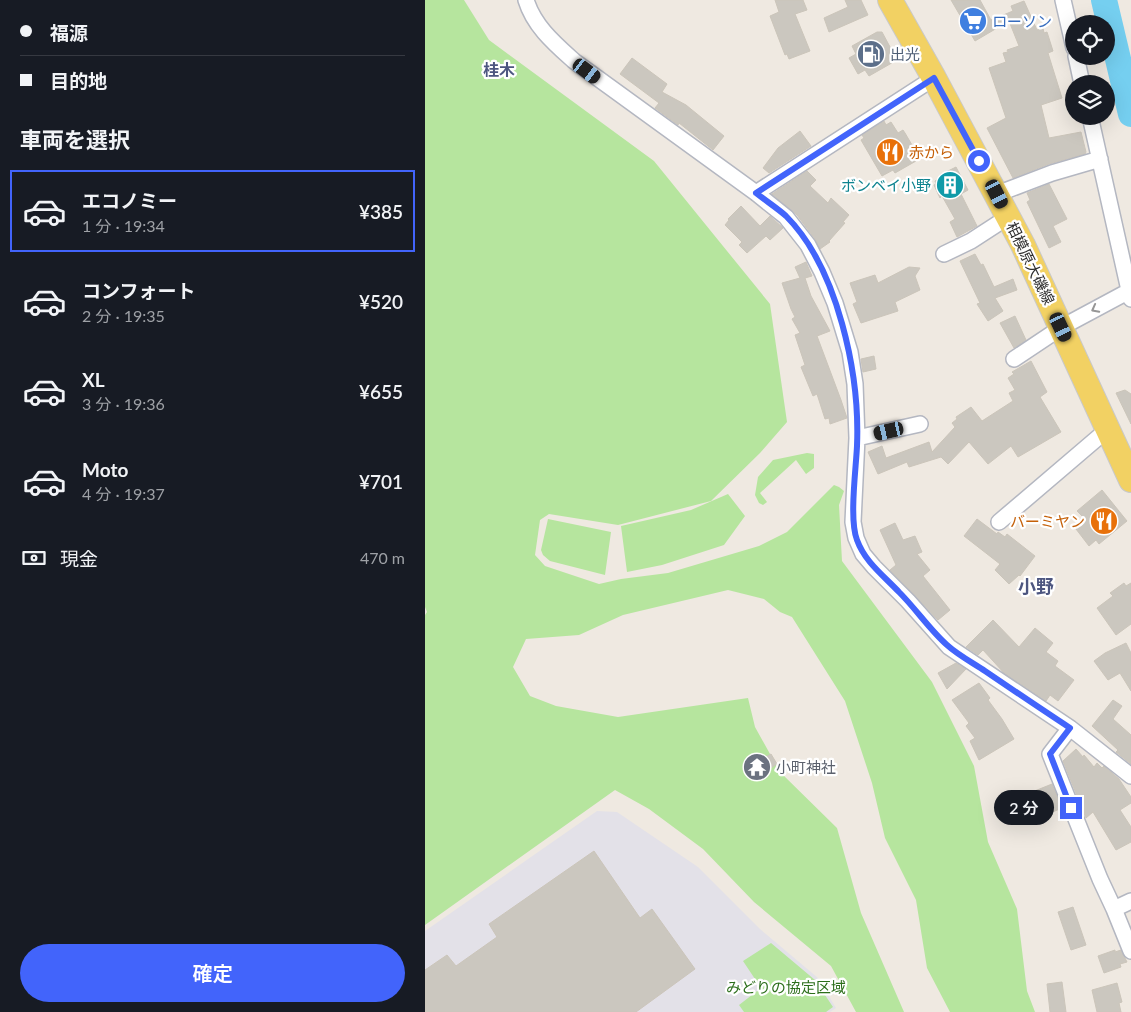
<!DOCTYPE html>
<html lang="ja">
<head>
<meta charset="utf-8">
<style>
  :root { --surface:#171b24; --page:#242831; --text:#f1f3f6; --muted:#9ea1a6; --line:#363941; --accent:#4264fb }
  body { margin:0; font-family:Lato,"Noto Sans JP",sans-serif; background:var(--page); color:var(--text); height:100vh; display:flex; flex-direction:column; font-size:19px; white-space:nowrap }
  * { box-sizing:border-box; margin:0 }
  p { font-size:16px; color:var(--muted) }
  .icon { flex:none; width:28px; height:28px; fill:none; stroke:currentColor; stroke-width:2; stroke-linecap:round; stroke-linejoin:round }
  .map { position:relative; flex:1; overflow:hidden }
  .details { display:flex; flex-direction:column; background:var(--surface); width:425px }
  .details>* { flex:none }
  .guide { display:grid; align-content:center; height:110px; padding:0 20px; background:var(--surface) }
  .controls { position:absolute; left:640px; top:15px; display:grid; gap:10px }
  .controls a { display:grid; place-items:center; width:50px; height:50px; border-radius:50%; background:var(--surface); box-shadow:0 5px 20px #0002; font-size:25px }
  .end { position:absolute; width:22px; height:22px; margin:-11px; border:6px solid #4264fb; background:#fff; box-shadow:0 0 0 2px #fff }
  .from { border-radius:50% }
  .bubble { position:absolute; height:35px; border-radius:18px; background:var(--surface); box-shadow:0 5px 20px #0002; font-size:16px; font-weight:600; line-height:35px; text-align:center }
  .car { position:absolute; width:15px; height:30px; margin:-15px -8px; border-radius:6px; box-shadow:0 0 4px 1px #0007; background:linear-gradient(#222 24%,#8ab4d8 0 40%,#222 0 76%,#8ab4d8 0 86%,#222 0) }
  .guide b { display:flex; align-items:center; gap:18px; height:48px; font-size:19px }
  .guide b+b { border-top:1px solid var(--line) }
  .guide i { width:12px; height:12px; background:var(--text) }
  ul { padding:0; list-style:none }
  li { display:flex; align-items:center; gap:15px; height:82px; margin:0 10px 8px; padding:0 10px; border:2px solid transparent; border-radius:0px }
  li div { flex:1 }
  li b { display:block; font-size:19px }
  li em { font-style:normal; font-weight:600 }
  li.selected { border-color:var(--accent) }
  li>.icon { width:45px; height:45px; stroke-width:1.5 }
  h2 { padding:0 20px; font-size:22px; line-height:60px }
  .pay { display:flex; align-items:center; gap:12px; height:55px; padding:0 20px; font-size:19px }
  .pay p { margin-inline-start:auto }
  .action { display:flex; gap:10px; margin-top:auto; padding:10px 20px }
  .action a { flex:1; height:58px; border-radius:30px; background:var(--accent); color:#fff; font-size:20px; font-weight:600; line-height:58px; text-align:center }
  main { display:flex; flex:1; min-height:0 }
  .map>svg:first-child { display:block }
  .industrial { fill:#e3e1e8 }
  .green { fill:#b6e59e }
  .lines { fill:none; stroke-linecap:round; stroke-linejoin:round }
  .river { stroke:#75cff0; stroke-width:26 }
  .building { fill:#cbc7bf; stroke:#cbc5ba }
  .street-casing { stroke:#b4b7c1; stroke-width:18 }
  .primary-casing { stroke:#c9c9c9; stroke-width:26 }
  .street { stroke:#fff; stroke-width:15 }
  .primary { stroke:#f2d163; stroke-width:24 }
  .oneway { stroke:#969696 }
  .route { stroke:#4264fb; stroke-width:6 }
  .labels { text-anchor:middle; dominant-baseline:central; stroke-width:4.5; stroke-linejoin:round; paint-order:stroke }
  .shop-label { font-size:15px; fill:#366cbe; stroke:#fff; text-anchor:start }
  .service-label { font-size:15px; fill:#4e5e75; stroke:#fff; text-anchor:start }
  .food-label { font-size:15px; fill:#c56008; stroke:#fff; text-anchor:start }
  .culture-label { font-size:15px; fill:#0d838f; stroke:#fff; text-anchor:end }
  .street-label { font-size:15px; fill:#2e2e2e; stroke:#fff }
  .worship-label { font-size:15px; fill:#5b616d; stroke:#fff; text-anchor:start }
  .park-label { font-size:15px; fill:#2c6e1b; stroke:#fff }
  .neighbourhood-label { font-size:16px; font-weight:bold; fill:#4d5680; stroke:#fff }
  .quarter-label { font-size:18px; font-weight:bold; fill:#4d5680; stroke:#fff }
</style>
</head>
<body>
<main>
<section class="details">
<div class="guide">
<b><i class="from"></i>福源</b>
<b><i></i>目的地</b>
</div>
<h2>車両を選択</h2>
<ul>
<li class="selected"><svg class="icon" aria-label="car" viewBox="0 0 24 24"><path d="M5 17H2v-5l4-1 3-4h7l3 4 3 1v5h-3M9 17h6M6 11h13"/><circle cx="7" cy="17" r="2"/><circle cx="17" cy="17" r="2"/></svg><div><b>エコノミー</b><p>1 分 · 19:34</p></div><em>¥385</em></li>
<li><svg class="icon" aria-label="car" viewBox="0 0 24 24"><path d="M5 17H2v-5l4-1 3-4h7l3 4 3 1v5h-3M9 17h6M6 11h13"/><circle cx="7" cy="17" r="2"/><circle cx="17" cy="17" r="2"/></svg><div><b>コンフォート</b><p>2 分 · 19:35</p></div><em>¥520</em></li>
<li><svg class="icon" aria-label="car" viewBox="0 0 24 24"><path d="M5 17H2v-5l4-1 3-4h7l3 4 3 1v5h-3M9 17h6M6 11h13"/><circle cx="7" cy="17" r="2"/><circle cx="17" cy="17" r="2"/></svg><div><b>XL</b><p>3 分 · 19:36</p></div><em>¥655</em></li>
<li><svg class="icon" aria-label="car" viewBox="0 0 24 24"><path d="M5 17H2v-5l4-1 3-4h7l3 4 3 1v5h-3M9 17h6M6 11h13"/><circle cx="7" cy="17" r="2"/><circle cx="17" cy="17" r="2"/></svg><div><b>Moto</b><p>4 分 · 19:37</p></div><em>¥701</em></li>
</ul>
<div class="pay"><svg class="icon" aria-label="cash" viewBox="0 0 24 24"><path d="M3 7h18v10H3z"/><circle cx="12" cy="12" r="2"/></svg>現金<p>470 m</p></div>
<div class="action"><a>確定</a></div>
</section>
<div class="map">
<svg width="706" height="1012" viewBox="0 0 706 1012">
  <rect width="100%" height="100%" fill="#efe9e1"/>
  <!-- industrial -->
  <path class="industrial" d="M172,811L192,812L273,867L335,929L393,978L411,1008L405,1012H0V931Z"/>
  <!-- green -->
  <path class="green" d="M0,0H39L64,40L229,161L345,304L362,422L335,453L286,501L193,525L124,514L115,520L110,555L120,566L174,584L196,579L243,573L334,546L362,532L409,485L414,487L419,491L414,505L417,561L507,682L549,766L563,842L592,909L602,991L610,1012H525L502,968L491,900L460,838L447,783L420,701L367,617L355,612L339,599L303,590L198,615L154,635L101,639L88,667L105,696L131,706L193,717L323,698L330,727L355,772L412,828L436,913L479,1012H431L406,966L329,902L278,849L224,809L190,790L0,925V615L2,612L0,607Z
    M382,453L389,454V468L381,474L371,460L335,493L342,502L338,505L334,503L330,495L333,477L348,460Z
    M303,494L320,516L299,545L237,565L202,572L196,526L266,510Z
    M123,519L186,532L180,575L125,561L118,555L116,550Z
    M346,943L390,980L408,1007L401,1012H319L314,1005L336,988L318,961Z"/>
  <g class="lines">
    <!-- river -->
    <path class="river" d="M679,0L706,114"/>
  </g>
  <!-- building -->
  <path class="building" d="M350,0H378L382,10L370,14L385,51L364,59L362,54L360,55L345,16L354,12Z
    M420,0H436L443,15L404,32L399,18L423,7Z
    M526,0H555L566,20L588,11L586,6L599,1L612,30L618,28L619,33L622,32L628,51L623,53L637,98L616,105L624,138L656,132L661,152L660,154L624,164L588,178L562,128L581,118L564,68L581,62L578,53L583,52L582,50L594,46L584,21L550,41Z
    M452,32H457L472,60L444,76L440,70L433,74L424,58L431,54L427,46Z
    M207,58L242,84L237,92L261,105L299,136L288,150L254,123L253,125L230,108L234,103L195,74Z
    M459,121L461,125L466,122L473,133L478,130L480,133L487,145L484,147L491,161L470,173L468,170L457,176L436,140L439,138L437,135Z
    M375,131L386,146L344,173L338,168L353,148Z
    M531,167L543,190L536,194L552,226L532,237L525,222L530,219L517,196L515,198L509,185L511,184L510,181L517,177L515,175Z
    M382,171L391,180L385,186L403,203L406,198L424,215L418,222L420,223L404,241L405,242L395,249L390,239L372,215L347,194Z
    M624,184L642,219L628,226L636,242L624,248L602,202L605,200L602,193Z
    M316,206L335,226L345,216L358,228L345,240L341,236L322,253L314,245L317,242L300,225L304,220L303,219Z
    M550,254L556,265L558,264L569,287L588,279L592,290L570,298L578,311L563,321L552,304L555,303L535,261Z
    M381,262L387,276L380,278L386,296L405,331L392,336L416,400L422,418L405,424L404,418L400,419L392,394L388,396L376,367L380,365L370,335L375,333L367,319L370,317L366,309L357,283L375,278L370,267Z
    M484,267L495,268L490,276L495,290L470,302L473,311L436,323L428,304L432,302L425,283L450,275L453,283Z
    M590,316L601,340L589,348L575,323Z
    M449,356L451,369L438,372L436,359Z
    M606,361L622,392L615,397L636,432L593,457L586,446L563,464L544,442L523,464L516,457L484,467L482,462L453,474L443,452L457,446L461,458L504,442L507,452L530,427L527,423L532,419L531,417L546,407L557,421L588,401L584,393L590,390L583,378L589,374L587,372Z
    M700,390L706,394V424L691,393Z
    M677,490L702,521L674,544L671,540L664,546L651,529L655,526L652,522L658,517L652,511Z
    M552,519L572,534L573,532L580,537L582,534L610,556L595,576L594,575L584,584L570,570L575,564L539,536Z
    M470,523L478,540L490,536L497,552L492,554L505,570L498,576L525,610L513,620L465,570L471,565L455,530Z
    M699,583L701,586L706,583V624L691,635L672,608L688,596L685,593Z
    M568,620L594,647L610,628L628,643L621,652L633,661L630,666L649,680L633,701L625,695L621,701L579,673L558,650L553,655L541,647Z
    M701,643L706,653V691L695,673L683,680L669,661L680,653Z
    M531,663L541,669L522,689L513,673Z
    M554,683L565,698L563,700L577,719L589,739L554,760L545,741L550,738L541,726L544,723L527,700Z
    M688,700L697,706L688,719L706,735V764L691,752L693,750L667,726Z
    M651,749L658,757L659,755L669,767L672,763L677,768L679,766L694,779L706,797V803L695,810L706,827V842L691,850L668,812L661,818L638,761Z
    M346,754L352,764L341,771L335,760Z
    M627,784L637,808L618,816L616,812L589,824L580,803Z
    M169,851L215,918L227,909L270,969L211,1012H0V970L22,955L31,966L72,937L64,924Z
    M648,907L661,945L646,950L633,912Z
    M690,950V952L696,950L702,962L695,964L696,967L679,973L673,956Z
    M637,982L641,1012H625L622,984Z
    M692,983L697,1002L694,1003L696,1012H672L667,990Z"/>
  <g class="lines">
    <defs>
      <path id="street" d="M101,0C109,26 129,43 149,61L331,193L361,217L383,245L397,272L410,303L425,352L430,384L432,438L428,522L431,538L438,554L449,567L483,601L524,647L645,728L706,776
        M638,0L649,48
        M651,56L657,84
        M665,116L706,299
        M331,193L509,78
        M572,194L627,173L675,159
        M519,254L546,241L583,217
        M589,359L637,327L704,291
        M432,438L495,424
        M574,522L683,429
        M645,728L625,754L675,879L689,909L706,951
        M689,909L706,901"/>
      <path id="primary" d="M465,0L509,78L598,245L706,480"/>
    </defs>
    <!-- street casing -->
    <use href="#street" class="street-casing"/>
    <!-- primary casing -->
    <use href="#primary" class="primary-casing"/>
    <!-- street -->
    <use href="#street" class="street"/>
    <!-- primary -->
    <use href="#primary" class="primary"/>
  </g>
  <!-- one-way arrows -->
  <defs><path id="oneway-chevron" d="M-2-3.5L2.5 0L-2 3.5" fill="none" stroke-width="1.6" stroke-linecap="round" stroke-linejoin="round" transform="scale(1.25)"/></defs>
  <use class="oneway" href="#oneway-chevron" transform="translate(670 309) rotate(152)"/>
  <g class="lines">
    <!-- route -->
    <path class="route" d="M554,161L509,78L331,193C341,201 352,208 361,216C413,268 435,375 432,446C431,469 424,520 432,540C440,562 458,575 474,592C491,609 505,630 522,645C533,655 548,663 560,671C588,690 616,709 645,728L625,754L646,808"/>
  </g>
  <!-- icons -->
  <defs>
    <symbol id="supermarket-disc" viewBox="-11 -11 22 22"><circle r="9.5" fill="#3f7fe0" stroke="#fff"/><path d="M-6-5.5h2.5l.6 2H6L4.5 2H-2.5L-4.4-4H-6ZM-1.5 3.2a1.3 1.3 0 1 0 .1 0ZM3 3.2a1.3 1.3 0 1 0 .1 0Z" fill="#fff"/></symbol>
    <symbol id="fuel-disc" viewBox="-11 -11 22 22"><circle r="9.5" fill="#5c6f8a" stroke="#fff"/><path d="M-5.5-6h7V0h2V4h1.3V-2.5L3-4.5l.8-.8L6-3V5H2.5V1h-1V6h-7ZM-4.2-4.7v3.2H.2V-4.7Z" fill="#fff"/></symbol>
    <symbol id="restaurant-disc" viewBox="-11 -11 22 22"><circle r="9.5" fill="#e8710a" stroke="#fff"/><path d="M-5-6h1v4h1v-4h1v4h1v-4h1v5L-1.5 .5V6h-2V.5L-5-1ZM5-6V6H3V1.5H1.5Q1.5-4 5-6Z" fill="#fff"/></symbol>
    <symbol id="building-disc" viewBox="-11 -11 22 22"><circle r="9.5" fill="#0f9aa8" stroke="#fff"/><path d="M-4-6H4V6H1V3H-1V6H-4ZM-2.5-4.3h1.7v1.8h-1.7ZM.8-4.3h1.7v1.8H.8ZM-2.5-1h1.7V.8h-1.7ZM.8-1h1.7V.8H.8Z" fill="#fff"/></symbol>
    <symbol id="temple-disc" viewBox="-11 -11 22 22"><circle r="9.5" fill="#6b7280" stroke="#fff"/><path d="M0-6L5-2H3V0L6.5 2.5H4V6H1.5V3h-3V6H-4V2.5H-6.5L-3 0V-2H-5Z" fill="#fff"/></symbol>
  </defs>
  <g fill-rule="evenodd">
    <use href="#supermarket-disc" x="532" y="5" width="32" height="32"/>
    <use href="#fuel-disc" x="430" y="38" width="32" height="32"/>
    <use href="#restaurant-disc" x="449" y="136" width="32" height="32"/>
    <use href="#building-disc" x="509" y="169" width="32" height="32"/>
    <use href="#restaurant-disc" x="663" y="505" width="32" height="32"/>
    <use href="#temple-disc" x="316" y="751" width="32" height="32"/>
  </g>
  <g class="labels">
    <!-- shop labels -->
    <g class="shop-label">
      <text x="567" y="21">ローソン</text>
    </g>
    <!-- service labels -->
    <g class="service-label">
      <text x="465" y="54">出光</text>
    </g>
    <!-- food labels -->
    <g class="food-label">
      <text x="484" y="152">赤から</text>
      <text x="660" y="521" text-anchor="end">バーミヤン</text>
    </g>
    <!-- culture labels -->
    <g class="culture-label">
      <text x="506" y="185">ボンベイ小野</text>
    </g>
    <!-- street labels -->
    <g class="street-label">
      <text transform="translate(606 263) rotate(64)">相模原大磯線</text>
    </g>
    <!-- worship labels -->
    <g class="worship-label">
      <text x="351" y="767">小町神社</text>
    </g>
    <!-- park labels -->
    <g class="park-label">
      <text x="361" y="987">みどりの協定区域</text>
    </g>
    <!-- neighbourhood labels -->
    <g class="neighbourhood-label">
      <text x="74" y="69">桂木</text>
    </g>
    <!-- quarter labels -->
    <g class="quarter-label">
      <text x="611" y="586">小野</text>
    </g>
  </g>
</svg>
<div class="controls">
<a><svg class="icon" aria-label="locate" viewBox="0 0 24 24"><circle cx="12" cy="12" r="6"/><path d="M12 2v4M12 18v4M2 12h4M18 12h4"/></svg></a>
<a><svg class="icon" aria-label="layers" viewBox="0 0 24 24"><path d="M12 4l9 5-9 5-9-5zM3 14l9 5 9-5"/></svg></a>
</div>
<i class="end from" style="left:554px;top:161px"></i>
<i class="end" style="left:646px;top:808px"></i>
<div class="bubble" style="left:569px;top:790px;width:60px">2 分</div>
<i class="car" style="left:162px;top:71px;rotate:127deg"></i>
<i class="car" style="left:572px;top:194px;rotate:153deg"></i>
<i class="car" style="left:636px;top:327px;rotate:155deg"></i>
<i class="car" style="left:464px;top:431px;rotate:257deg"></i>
</div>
</main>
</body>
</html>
